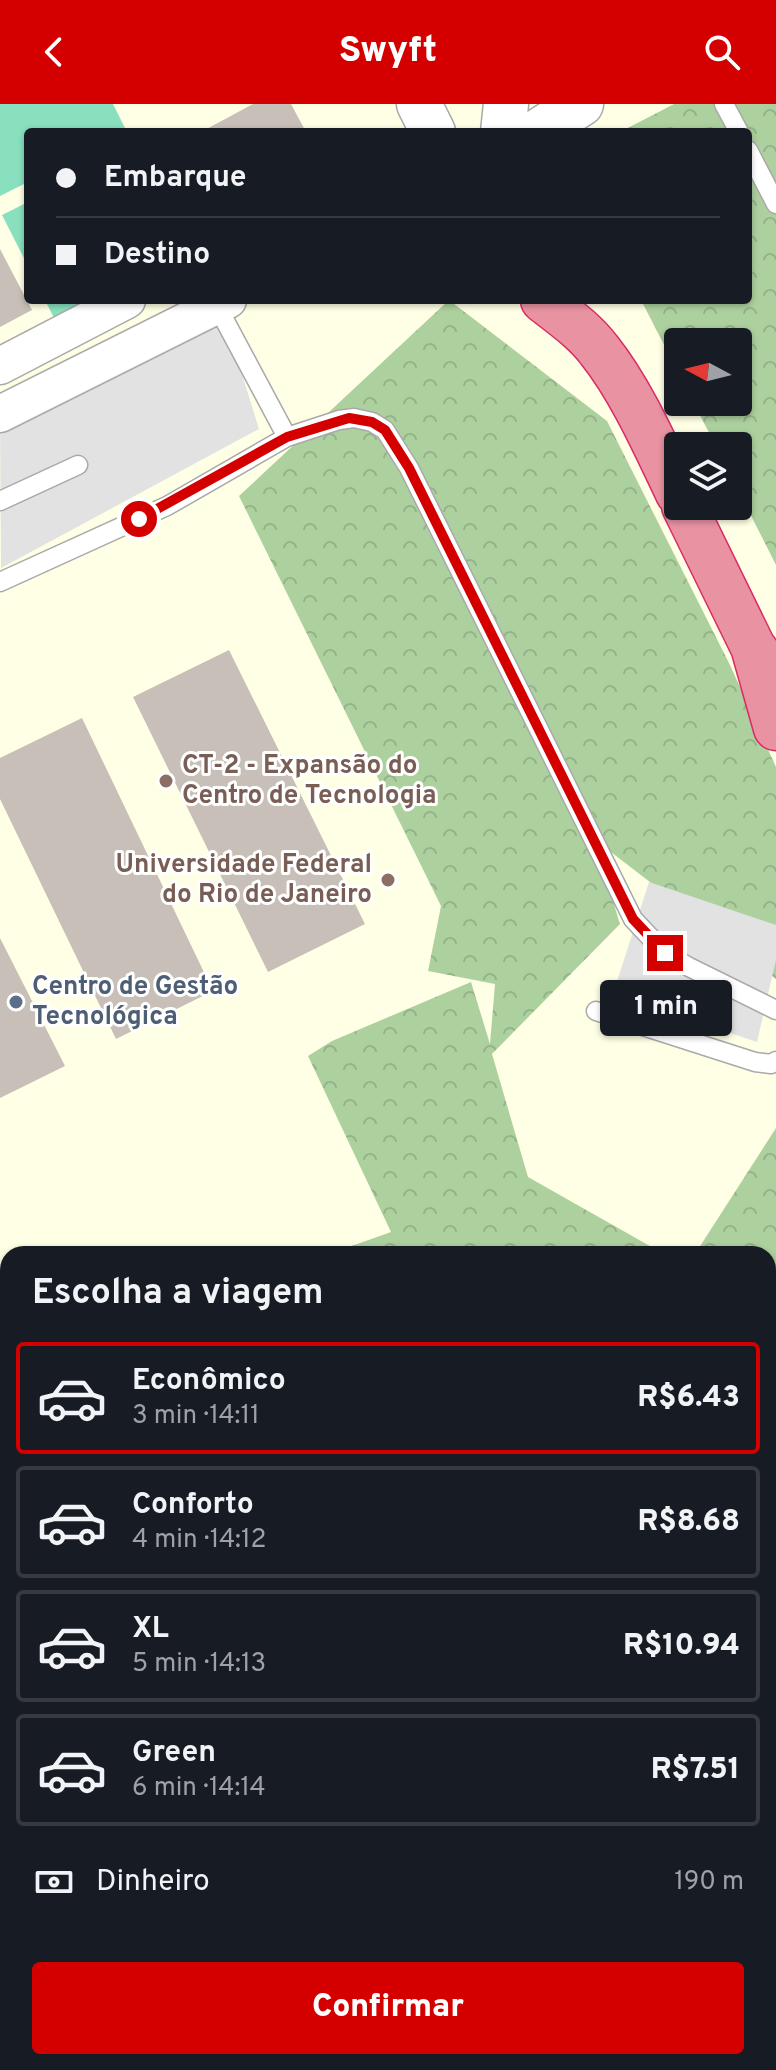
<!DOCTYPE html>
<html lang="pt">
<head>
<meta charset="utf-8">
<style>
  :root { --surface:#171b24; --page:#242831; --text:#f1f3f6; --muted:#9ea1a6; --line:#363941; --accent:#d40000 }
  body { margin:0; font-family:Overpass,sans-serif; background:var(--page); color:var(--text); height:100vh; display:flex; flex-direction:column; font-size:30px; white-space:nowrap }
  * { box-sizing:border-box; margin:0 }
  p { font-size:26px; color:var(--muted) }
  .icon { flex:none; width:44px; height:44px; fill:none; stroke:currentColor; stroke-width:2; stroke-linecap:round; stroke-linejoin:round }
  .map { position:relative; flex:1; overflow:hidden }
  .drawer { position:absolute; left:0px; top:1142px; width:776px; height:824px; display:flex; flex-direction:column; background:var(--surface); border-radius:24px 24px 0 0; box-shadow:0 2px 6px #0004 }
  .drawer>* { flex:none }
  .top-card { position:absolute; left:24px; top:24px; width:728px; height:176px; border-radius:8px; box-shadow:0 2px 6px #0004; display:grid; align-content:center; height:176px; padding:0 32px; background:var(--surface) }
  .needle { width:52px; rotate:277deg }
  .fabs { position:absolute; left:664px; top:224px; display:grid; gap:16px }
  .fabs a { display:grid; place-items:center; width:88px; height:88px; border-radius:8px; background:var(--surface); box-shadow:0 2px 6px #0004; font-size:40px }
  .end { position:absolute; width:36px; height:36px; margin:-18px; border:10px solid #d40000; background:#fff; box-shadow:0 0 0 4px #fff }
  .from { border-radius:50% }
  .bubble { position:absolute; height:56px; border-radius:8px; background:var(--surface); box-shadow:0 2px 6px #0004; font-size:26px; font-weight:800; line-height:56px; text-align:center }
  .top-card b { display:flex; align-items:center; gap:28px; height:76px; font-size:30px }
  .top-card b+b { border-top:2px solid var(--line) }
  .top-card i { width:20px; height:20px; background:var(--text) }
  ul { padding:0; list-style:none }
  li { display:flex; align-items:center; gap:24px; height:112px; margin:0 16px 12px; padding:0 16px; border:4px solid var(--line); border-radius:8px }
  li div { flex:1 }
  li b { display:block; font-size:30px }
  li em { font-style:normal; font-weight:800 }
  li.on { border-color:var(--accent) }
  li>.icon { width:72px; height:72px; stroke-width:1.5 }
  h2 { padding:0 32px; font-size:36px; line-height:96px }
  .pay { display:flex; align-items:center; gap:20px; height:88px; padding:0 32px; font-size:30px }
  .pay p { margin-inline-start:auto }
  .cta { display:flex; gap:16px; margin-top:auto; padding:16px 32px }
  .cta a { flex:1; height:92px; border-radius:8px; background:var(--accent); color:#fff; font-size:32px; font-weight:800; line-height:92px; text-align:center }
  header { display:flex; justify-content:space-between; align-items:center; height:104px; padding:0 32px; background:var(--accent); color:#fff; font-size:36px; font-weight:800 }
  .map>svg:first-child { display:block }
  .education { fill:#ffffe5; fill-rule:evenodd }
  .forest { fill:url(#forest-crowns) }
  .pitch { fill:#88e0be }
  .parking { fill:#e2e2e2 }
  .water { fill:url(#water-rules) }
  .building { fill:#c7bfb8 }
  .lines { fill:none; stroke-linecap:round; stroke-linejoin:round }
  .service-casing { stroke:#a9a9a9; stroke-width:21 }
  .minor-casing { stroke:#a9a9a9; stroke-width:39 }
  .tertiary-casing { stroke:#a9a9a9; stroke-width:47 }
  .motorway-casing { stroke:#dc2a67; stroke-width:47 }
  .service { stroke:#fff; stroke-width:18 }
  .minor { stroke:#fff; stroke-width:36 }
  .tertiary { stroke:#fff; stroke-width:44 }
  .motorway { stroke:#e892a2; stroke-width:44 }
  .route { stroke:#d40000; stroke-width:10 }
  .education-dot { fill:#8d6e63; stroke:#fff; stroke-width:3 }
  .service-dot { fill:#5c6f8a; stroke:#fff; stroke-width:3 }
  .labels { text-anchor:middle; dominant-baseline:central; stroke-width:6; stroke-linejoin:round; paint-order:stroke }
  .education-label { font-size:26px; font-weight:bold; fill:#785e54; stroke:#fff; text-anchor:start }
  .service-label { font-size:26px; font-weight:bold; fill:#4e5e75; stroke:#fff; text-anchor:start }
</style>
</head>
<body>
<header><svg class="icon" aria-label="back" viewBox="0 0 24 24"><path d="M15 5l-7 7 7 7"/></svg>Swyft<svg class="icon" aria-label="search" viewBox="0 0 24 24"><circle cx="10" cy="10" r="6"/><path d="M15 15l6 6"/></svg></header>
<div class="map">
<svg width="776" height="1966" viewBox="0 0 776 1966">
  <defs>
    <pattern id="forest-crowns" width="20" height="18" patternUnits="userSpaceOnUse" patternTransform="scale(2)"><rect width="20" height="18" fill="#add19e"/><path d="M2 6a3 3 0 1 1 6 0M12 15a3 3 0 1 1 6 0" fill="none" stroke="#95b388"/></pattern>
    <pattern id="water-rules" width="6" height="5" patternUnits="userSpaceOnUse" patternTransform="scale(2)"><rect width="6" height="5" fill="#aad3df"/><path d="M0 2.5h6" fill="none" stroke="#92b5bf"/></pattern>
  </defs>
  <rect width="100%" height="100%" fill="#f2efe9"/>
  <!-- education -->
  <path class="education" d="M0,0H776V1494L768,1491V1150H8V1419L0,1413ZM28,28H748V196H28ZM678,238H738V298H678ZM678,342H738V402H678Z"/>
  <!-- forest -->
  <path class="forest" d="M674,0H776V461L738,386V342H716L693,298H738V238H678V268L641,196H748V28H620Z
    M449,196L607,317L730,561L776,663V875L594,735L620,820L492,950L528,1073L664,1150H329L391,1128L308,952L332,937L471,878L490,940L495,880L428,867L441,802L239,392Z
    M776,1024V1478L768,1475V1150H695Z
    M8,1220V1324L0,1317V1239Z"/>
  <!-- pitch -->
  <path class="pitch" d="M0,0H113L127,28H28V78L0,92Z
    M28,98V162L2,111Z
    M45,196H94L55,216Z"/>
  <!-- parking -->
  <path class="parking" d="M226,219L259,325L1,464L0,315Z
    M649,778L776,821V856L757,938L613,890Z"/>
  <!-- water -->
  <path class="water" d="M0,1413L8,1419V1958H768V1491L776,1494V1958L735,1966H0Z"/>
  <!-- building -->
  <path class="building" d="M253,0H291L306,28H201Z
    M0,145L32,206L0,223Z
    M229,546L365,820L268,868L133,593Z
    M82,614L213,887L116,935L0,695V654Z
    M0,834L65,962L0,994Z"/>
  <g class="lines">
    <defs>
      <path id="service" d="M724,0L739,28
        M748,46L776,100
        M217,202L287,333
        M0,397L78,361
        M0,478L167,402L287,333L339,316L354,314L372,318L385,326L409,364L633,815L665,849L689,863L776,906
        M596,907L755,958L771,960L776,957"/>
      <path id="minor" d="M0,262L127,196
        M0,310L228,196"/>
      <path id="tertiary" d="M419,0L433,28
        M503,28L506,0
        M537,28L581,0"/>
      <path id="motorway" d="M543,196C563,212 584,226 599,246C631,286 656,343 678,389
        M684,402L753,543L776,574
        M754,546L776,624"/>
    </defs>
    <!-- service casing -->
    <use href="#service" class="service-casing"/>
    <!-- minor casing -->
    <use href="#minor" class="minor-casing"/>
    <!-- tertiary casing -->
    <use href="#tertiary" class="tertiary-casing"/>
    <!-- motorway casing -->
    <use href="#motorway" class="motorway-casing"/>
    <!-- service -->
    <use href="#service" class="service"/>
    <!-- minor -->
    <use href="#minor" class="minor"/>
    <!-- tertiary -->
    <use href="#tertiary" class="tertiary"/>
    <!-- motorway -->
    <use href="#motorway" class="motorway"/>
  </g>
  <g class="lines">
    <!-- route -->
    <path class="route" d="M139,415L287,333L349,314L372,318L385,326L409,364L633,815L665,849"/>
  </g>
  <!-- markers -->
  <g class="education-dot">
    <circle cx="166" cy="677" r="8"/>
    <circle cx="388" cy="776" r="8"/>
  </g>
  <circle class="service-dot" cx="16" cy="898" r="8"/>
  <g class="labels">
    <!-- education labels -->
    <g class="education-label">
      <text x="182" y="662">CT-2 - Expansão do<tspan x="182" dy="30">Centro de Tecnologia</tspan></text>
      <text x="372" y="761" text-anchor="end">Universidade Federal<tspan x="372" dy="30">do Rio de Janeiro</tspan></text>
    </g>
    <!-- service labels -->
    <g class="service-label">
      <text x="32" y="883">Centro de Gestão<tspan x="32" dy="30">Tecnológica</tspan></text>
    </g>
  </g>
</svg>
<div class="fabs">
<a><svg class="needle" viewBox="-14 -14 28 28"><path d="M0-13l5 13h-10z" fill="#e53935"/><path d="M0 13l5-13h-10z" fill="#9ea1a6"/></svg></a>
<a><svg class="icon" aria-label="layers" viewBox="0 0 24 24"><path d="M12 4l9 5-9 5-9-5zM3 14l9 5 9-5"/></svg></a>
</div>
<i class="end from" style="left:139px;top:415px"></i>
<i class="end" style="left:665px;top:849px"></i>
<div class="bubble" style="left:600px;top:876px;width:132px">1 min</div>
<div class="top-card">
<b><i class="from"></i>Embarque</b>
<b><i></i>Destino</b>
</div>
<section class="drawer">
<h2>Escolha a viagem</h2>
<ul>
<li class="on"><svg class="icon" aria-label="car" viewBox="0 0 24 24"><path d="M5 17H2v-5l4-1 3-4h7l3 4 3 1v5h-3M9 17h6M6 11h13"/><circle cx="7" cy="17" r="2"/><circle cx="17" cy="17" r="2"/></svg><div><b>Econômico</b><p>3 min · 14:11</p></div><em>R$6.43</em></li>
<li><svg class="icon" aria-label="car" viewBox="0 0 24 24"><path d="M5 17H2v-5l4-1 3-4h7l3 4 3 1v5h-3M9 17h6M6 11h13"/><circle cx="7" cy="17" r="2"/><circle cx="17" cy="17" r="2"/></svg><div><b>Conforto</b><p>4 min · 14:12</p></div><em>R$8.68</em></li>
<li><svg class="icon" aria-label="car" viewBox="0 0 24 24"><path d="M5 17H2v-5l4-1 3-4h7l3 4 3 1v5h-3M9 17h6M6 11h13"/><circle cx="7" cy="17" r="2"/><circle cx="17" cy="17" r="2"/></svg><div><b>XL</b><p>5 min · 14:13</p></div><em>R$10.94</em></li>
<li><svg class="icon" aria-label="car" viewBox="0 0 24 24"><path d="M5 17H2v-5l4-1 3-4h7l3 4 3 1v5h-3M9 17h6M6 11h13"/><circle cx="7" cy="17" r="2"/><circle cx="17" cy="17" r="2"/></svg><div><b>Green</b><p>6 min · 14:14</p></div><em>R$7.51</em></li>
</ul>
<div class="pay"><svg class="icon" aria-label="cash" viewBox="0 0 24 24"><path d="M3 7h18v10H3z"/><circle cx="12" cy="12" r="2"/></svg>Dinheiro<p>190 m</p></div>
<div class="cta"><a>Confirmar</a></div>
</section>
</div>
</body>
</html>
